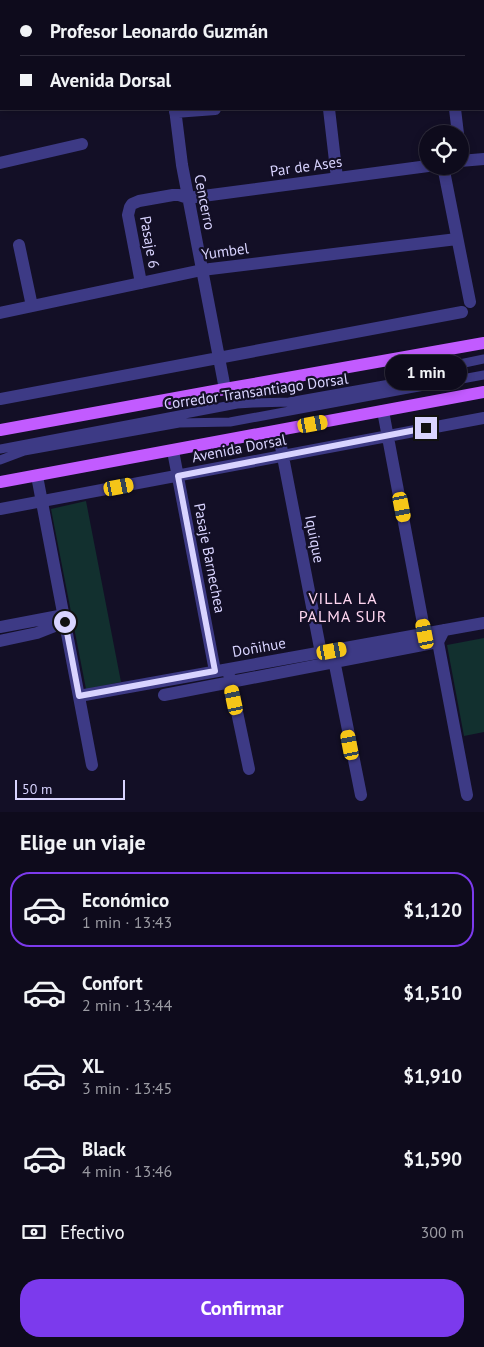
<!DOCTYPE html>
<html lang="es">
<head>
<meta charset="utf-8">
<style>
  :root { --surface:#0e0b1c; --page:#171425; --text:#f1f3f6; --muted:#9b9ba3; --line:#2e2b3b; --accent:#7c3aed }
  body { margin:0; font-family:"PT Sans",sans-serif; background:var(--page); color:var(--text); height:100vh; display:flex; flex-direction:column; font-size:19px; white-space:nowrap }
  * { box-sizing:border-box; margin:0 }
  p { font-size:16px; color:var(--muted) }
  .icon { flex:none; width:28px; height:28px; fill:none; stroke:currentColor; stroke-width:2; stroke-linecap:round; stroke-linejoin:round }
  .map { position:relative; height:812px; overflow:hidden }
  .side { display:flex; flex-direction:column; background:var(--surface); flex:1 }
  .side>* { flex:none }
  .guide { position:absolute; left:0px; top:0px; width:485px; height:110px; box-shadow:0 2px 8px #0003,0 0 0 1px var(--line); display:grid; align-content:center; height:110px; padding:0 20px; background:var(--surface) }
  .buttons { position:absolute; left:419px; top:125px; display:grid; gap:10px }
  .buttons a { display:grid; place-items:center; width:50px; height:50px; border-radius:50%; background:var(--surface); box-shadow:0 2px 8px #0003,0 0 0 1px var(--line); font-size:25px }
  .scale { position:absolute; left:15px; bottom:12px; width:110px; box-sizing:border-box; padding-left:5px; border:2px solid #d9d4ff; border-top:0; font-size:14px; line-height:18px; white-space:nowrap; color:#d9d4ff; -webkit-text-stroke:4px #130f26; paint-order:stroke }
  .end { position:absolute; width:22px; height:22px; margin:-11px; border:6px solid #d9d4ff; background:#111; box-shadow:0 0 0 2px #111 }
  .from { border-radius:50% }
  .bubble { position:absolute; height:35px; border-radius:18px; background:var(--surface); box-shadow:0 2px 8px #0003,0 0 0 1px var(--line); font-size:16px; font-weight:600; line-height:35px; text-align:center }
  .car { position:absolute; width:15px; height:30px; margin:-15px -8px; border-radius:6px; box-shadow:0 0 4px 1px #0007; background:linear-gradient(#f5c518 24%,#345 0 40%,#f5c518 0 76%,#345 0 86%,#f5c518 0) }
  .guide b { display:flex; align-items:center; gap:18px; height:48px; font-size:19px }
  .guide b+b { border-top:1px solid var(--line) }
  .guide i { width:12px; height:12px; background:var(--text) }
  ul { padding:0; list-style:none }
  li { display:flex; align-items:center; gap:15px; height:75px; margin:0 10px 8px; padding:0 10px; border:2px solid transparent; border-radius:20px }
  li div { flex:1 }
  li b { display:block; font-size:19px }
  li em { font-style:normal; font-weight:600 }
  li.active { border-color:var(--accent) }
  li>.icon { width:45px; height:45px; stroke-width:1.5 }
  h2 { padding:0 20px; font-size:22px; line-height:60px }
  .pay { display:flex; align-items:center; gap:12px; height:55px; padding:0 20px; font-size:19px }
  .pay p { margin-inline-start:auto }
  .action { display:flex; gap:10px; margin-top:auto; padding:10px 20px }
  .action a { flex:1; height:58px; border-radius:20px; background:var(--accent); color:#fff; font-size:20px; font-weight:600; line-height:58px; text-align:center }
  .map>svg:first-child { display:block }
  .green { fill:#12302f }
  .lines { fill:none; stroke-linecap:round; stroke-linejoin:round }
  .lane { stroke:#3d3a85; stroke-width:9 }
  .street { stroke:#3d3a85; stroke-width:12 }
  .primary { stroke:#c25bff; stroke-width:12 }
  .route { stroke:#d9d4ff; stroke-width:6 }
  .labels { text-anchor:middle; dominant-baseline:central; stroke-width:4.5; stroke-linejoin:round; paint-order:stroke }
  .street-label { font-size:15px; fill:#d9d4ff; stroke:#130f26 }
  .neighbourhood-label { font-size:16px; letter-spacing:1px; fill:#ffd6f0; stroke:#130f26 }
</style>
</head>
<body>
<div class="map">
<svg width="484" height="812" viewBox="0 0 484 812">
  <rect width="100%" height="100%" fill="#130f26"/>
  <!-- green -->
  <path class="green" d="M86,501L121,682L86,689L51,509Z
    M484,638V732L464,736L447,645Z"/>
  <g class="lines">
    <!-- lane -->
    <path class="lane" d="M0,449L237,404L253,403L289,402L401,382L429,375L455,365L484,359
      M0,460L24,451L179,423L230,422L484,375"/>
    <!-- street -->
    <path class="street" d="M31,0L32,1
      M165,0V1
      M302,0L303,1
      M445,0H448
      M0,59L1,58
      M175,109L182,165L225,389
      M329,109L337,178
      M455,109L458,134
      M175,112L215,109
      M460,161L484,159
      M0,163L82,144
      M443,166L470,302
      M19,245L32,306
      M141,283L128,215L130,207L132,204L139,201L173,195H179L188,198L428,166
      M0,313L202,270L457,239
      M0,399L462,312
      M383,411L425,634
      M278,431L321,653
      M173,451L215,671
      M37,476L92,765
      M0,509L484,418
      M0,627L64,615
      M0,641L37,633L65,622
      M438,642L467,795
      M333,655L361,795
      M229,674L249,769
      M164,695L438,642L444,630
      M79,696L484,623"/>
    <!-- primary -->
    <path class="primary" d="M0,430L225,389L484,343
      M0,482L484,392"/>
  </g>
  <g class="lines">
    <!-- route -->
    <path class="route" d="M65,622L79,696L215,671L178,476L426,428"/>
  </g>
  <g class="labels">
    <!-- street labels -->
    <g class="street-label">
      <text transform="translate(306 166) rotate(-8)">Par de Ases</text>
      <text transform="translate(205 202) rotate(79)">Cencerro</text>
      <text transform="translate(150 242) rotate(80)">Pasaje 6</text>
      <text transform="translate(225 251) rotate(-8)">Yumbel</text>
      <text transform="translate(256 391) rotate(-8)">Corredor Transantiago Dorsal</text>
      <text transform="translate(239 448) rotate(-11)">Avenida Dorsal</text>
      <text transform="translate(315 539) rotate(79)">Iquique</text>
      <text transform="translate(210 558) rotate(79)">Pasaje Barnechea</text>
      <text transform="translate(259 647) rotate(-10)">Doñihue</text>
    </g>
    <!-- neighbourhood labels -->
    <g class="neighbourhood-label">
      <text x="343" y="598">VILLA LA<tspan x="343" dy="18">PALMA SUR</tspan></text>
    </g>
  </g>
</svg>
<div class="buttons">
<a><svg class="icon" aria-label="locate" viewBox="0 0 24 24"><circle cx="12" cy="12" r="6"/><path d="M12 2v4M12 18v4M2 12h4M18 12h4"/></svg></a>
</div>
<div class="scale">50 m</div>
<i class="end from" style="left:65px;top:622px"></i>
<i class="end" style="left:426px;top:428px"></i>
<div class="bubble" style="left:385px;top:355px;width:82px">1 min</div>
<i class="car" style="left:313px;top:424px;rotate:80deg"></i>
<i class="car" style="left:119px;top:487px;rotate:79deg"></i>
<i class="car" style="left:402px;top:507px;rotate:169deg"></i>
<i class="car" style="left:425px;top:634px;rotate:349deg"></i>
<i class="car" style="left:332px;top:651px;rotate:80deg"></i>
<i class="car" style="left:234px;top:700px;rotate:348deg"></i>
<i class="car" style="left:350px;top:745px;rotate:349deg"></i>
<div class="guide">
<b><i class="from"></i>Profesor Leonardo Guzmán</b>
<b><i></i>Avenida Dorsal</b>
</div>
</div>
<section class="side">
<h2>Elige un viaje</h2>
<ul>
<li class="active"><svg class="icon" aria-label="car" viewBox="0 0 24 24"><path d="M5 17H2v-5l4-1 3-4h7l3 4 3 1v5h-3M9 17h6M6 11h13"/><circle cx="7" cy="17" r="2"/><circle cx="17" cy="17" r="2"/></svg><div><b>Económico</b><p>1 min · 13:43</p></div><em>$1,120</em></li>
<li><svg class="icon" aria-label="car" viewBox="0 0 24 24"><path d="M5 17H2v-5l4-1 3-4h7l3 4 3 1v5h-3M9 17h6M6 11h13"/><circle cx="7" cy="17" r="2"/><circle cx="17" cy="17" r="2"/></svg><div><b>Confort</b><p>2 min · 13:44</p></div><em>$1,510</em></li>
<li><svg class="icon" aria-label="car" viewBox="0 0 24 24"><path d="M5 17H2v-5l4-1 3-4h7l3 4 3 1v5h-3M9 17h6M6 11h13"/><circle cx="7" cy="17" r="2"/><circle cx="17" cy="17" r="2"/></svg><div><b>XL</b><p>3 min · 13:45</p></div><em>$1,910</em></li>
<li><svg class="icon" aria-label="car" viewBox="0 0 24 24"><path d="M5 17H2v-5l4-1 3-4h7l3 4 3 1v5h-3M9 17h6M6 11h13"/><circle cx="7" cy="17" r="2"/><circle cx="17" cy="17" r="2"/></svg><div><b>Black</b><p>4 min · 13:46</p></div><em>$1,590</em></li>
</ul>
<div class="pay"><svg class="icon" aria-label="cash" viewBox="0 0 24 24"><path d="M3 7h18v10H3z"/><circle cx="12" cy="12" r="2"/></svg>Efectivo<p>300 m</p></div>
<div class="action"><a>Confirmar</a></div>
</section>
</body>
</html>
